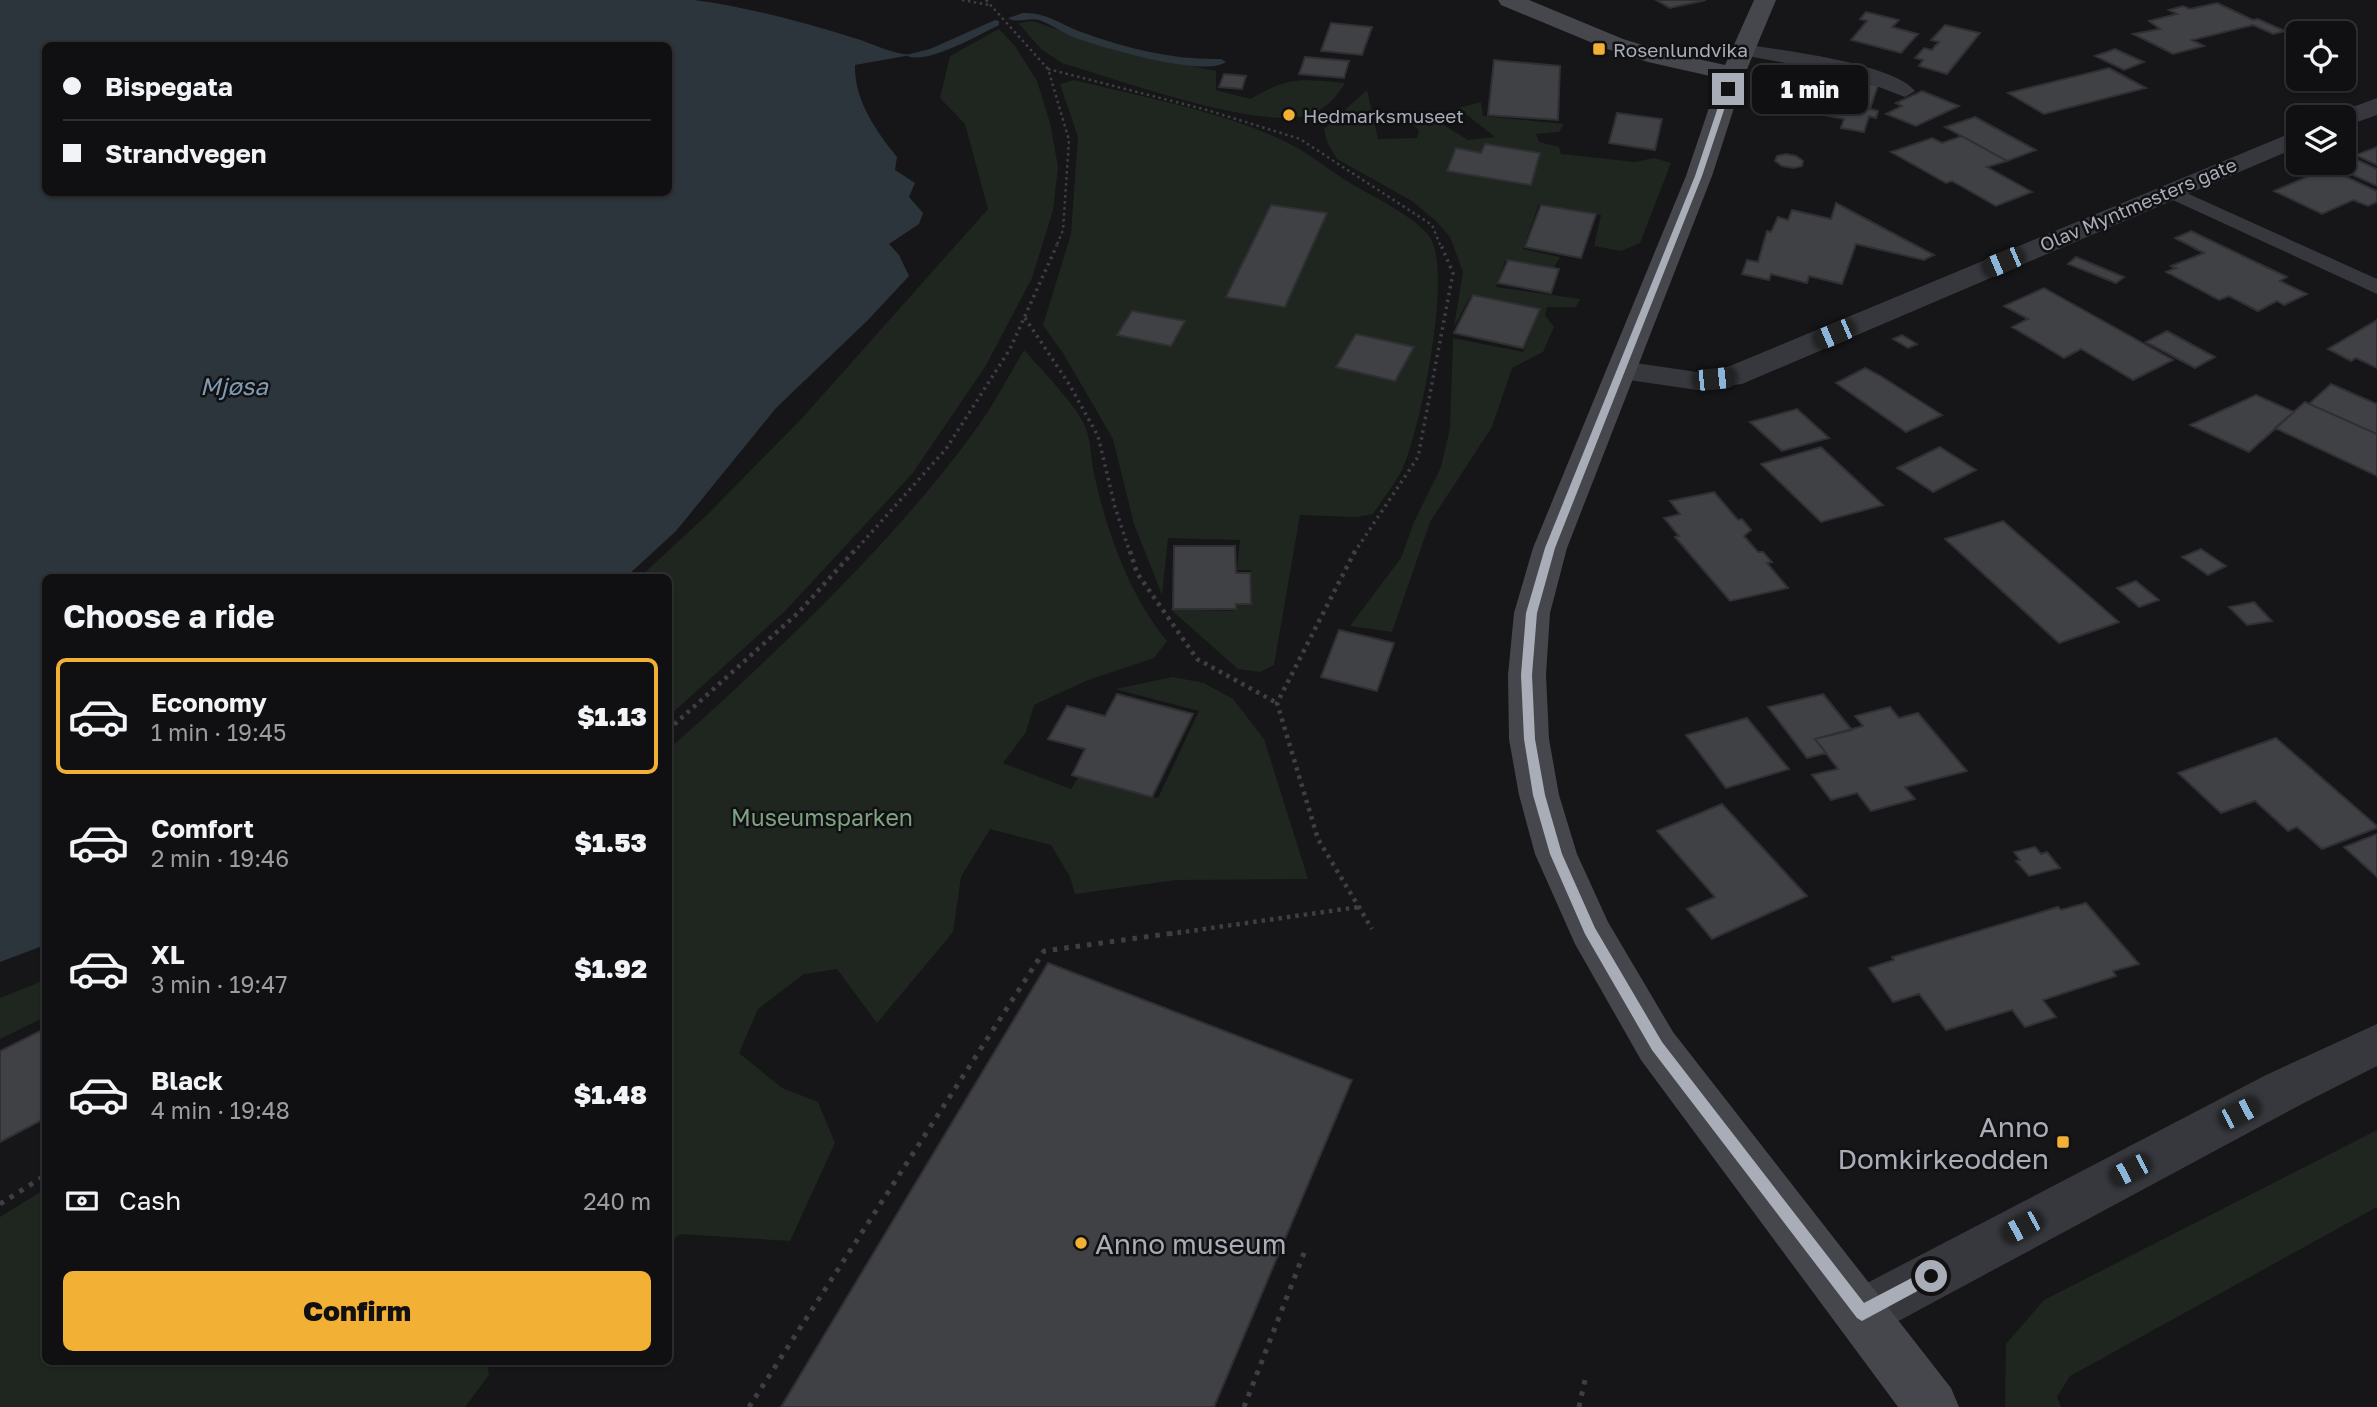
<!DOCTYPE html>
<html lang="en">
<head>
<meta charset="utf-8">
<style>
  :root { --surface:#101012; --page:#19191b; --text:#f1f3f6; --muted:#9c9d9f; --line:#303032; --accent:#f2b134 }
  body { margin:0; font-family:"Golos Text",sans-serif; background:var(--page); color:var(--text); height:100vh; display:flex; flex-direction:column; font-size:26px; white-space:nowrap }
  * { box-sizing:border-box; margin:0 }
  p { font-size:23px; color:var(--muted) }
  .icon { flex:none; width:38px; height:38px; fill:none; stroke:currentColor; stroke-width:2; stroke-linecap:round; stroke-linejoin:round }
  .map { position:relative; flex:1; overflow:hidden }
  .sheet { position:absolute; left:42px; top:574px; width:630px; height:791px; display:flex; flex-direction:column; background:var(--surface); border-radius:10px; box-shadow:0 2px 5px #0004,0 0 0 2px var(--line) }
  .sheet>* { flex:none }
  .guide { position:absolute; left:42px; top:42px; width:630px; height:154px; border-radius:10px; box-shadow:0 2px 5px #0004,0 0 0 2px var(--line); display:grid; align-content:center; height:154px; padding:0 21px; background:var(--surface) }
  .tools { position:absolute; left:2286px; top:21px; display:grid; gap:14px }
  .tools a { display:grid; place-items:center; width:70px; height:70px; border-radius:10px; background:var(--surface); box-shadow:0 2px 5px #0004,0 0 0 2px var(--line); font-size:35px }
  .end { position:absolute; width:32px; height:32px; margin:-16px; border:9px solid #a8adb8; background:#111; box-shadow:0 0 0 4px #111 }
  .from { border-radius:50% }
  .bubble { position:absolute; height:49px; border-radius:10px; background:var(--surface); box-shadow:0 2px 5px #0004,0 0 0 2px var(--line); font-size:23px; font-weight:800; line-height:49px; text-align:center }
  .car { position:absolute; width:21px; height:42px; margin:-21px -10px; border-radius:9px; box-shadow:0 0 5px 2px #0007; background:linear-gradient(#222 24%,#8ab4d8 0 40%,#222 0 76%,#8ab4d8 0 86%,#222 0) }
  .guide b { display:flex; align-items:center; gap:24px; height:66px; font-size:26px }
  .guide b+b { border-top:2px solid var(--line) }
  .guide i { width:18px; height:18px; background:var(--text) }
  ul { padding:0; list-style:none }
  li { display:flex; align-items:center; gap:21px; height:116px; margin:0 14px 10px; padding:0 7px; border:4px solid transparent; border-radius:10px }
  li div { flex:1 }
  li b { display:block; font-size:26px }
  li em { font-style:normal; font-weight:800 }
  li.selected { border-color:var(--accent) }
  li>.icon { width:63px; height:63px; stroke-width:1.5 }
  h2 { padding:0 21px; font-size:32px; line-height:84px }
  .pay { display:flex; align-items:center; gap:18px; height:77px; padding:0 21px; font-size:26px }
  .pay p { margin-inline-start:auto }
  .cta { display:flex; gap:14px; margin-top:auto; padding:14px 21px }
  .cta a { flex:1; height:80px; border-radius:10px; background:var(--accent); color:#111; font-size:28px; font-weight:800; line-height:80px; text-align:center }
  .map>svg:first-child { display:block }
  .green { fill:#1e261f }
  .water { fill:#2c353c; fill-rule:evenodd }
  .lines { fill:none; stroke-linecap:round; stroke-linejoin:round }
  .stream { fill:#2c353c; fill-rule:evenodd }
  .building { fill:#404145; stroke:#303034; stroke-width:2 }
  .path-far3 { stroke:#3d3f44; stroke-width:2.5; stroke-dasharray:2.5 3.5; stroke-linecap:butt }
  .path-far2 { stroke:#3d3f44; stroke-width:3.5; stroke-dasharray:2.5 4.5; stroke-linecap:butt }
  .path-far1 { stroke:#3d3f44; stroke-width:4.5; stroke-dasharray:3.5 5; stroke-linecap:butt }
  .path { stroke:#3d3f44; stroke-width:5; stroke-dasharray:4.5 7; stroke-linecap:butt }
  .lane { fill:#37383d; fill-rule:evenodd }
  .street { fill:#37383d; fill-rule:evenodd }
  .secondary { fill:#45474d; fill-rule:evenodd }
  .route { fill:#a8adb8 }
  .poi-dot { fill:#f2b134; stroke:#111113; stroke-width:2.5 }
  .labels { text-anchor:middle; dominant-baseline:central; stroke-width:5; stroke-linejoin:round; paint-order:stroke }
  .far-poi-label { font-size:19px; fill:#a8adb8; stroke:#111113; text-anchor:start }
  .far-street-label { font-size:19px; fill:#a8adb8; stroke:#111113 }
  .park-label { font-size:23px; fill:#7fa381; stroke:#111113 }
  .water-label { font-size:24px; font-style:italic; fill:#7f9bb3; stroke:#111113 }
  .near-poi-label { font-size:28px; fill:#a8adb8; stroke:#111113; text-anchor:end }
</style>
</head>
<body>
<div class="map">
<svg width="2377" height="1407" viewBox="0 0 2377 1407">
  <rect width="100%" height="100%" fill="#161618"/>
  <!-- green -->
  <path class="green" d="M1033,21L1122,52L1216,71V90L1250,99C1290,76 1300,79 1345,83C1335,99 1325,111 1305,116C1252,128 1119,80 1062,63L1042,50L1018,23Z
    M999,29L1015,46L1037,81L1050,123L1058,167L1053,210L1032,278L985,367L912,474L785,611L669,716L668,578L640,577L709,513L805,415L988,209L965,124L940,98L950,56Z
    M1074,80C1142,97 1226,112 1288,143C1311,154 1332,173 1355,186C1376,198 1415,217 1429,236C1454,269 1420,433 1402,470C1394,485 1382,500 1373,514L1357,517L1300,515L1274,665L1260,672L1238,669L1170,609L1234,611L1238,604H1250L1251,570H1237L1240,540L1168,538L1162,595L1134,524L1113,439L1063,353L1043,325L1071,234L1078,137L1060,84Z
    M1367,90L1378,139L1417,138L1419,130L1408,121L1424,113L1468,140L1495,137L1458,108L1481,102L1483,116L1564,124L1559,132L1536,134L1539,142L1559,147L1561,154L1635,162L1654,158L1671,163L1640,243L1621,251L1594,246L1601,215L1539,204L1523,249L1560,257L1554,268L1505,261L1496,287L1580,299L1576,307H1547L1545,315L1554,327L1543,352L1512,368L1492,427L1430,522L1392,632L1350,626L1401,558L1414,522L1441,467L1450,428L1453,338L1523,352L1540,310L1471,295L1454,327L1463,272L1450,237L1435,220L1412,201L1337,159L1327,142L1324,129Z
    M1024,350C1040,368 1076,405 1085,426C1091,440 1091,459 1094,474C1107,532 1129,595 1167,641L1154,658L1088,680L1034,705L1026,732L1003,763L1071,789L1079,776L1158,798L1199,711L1115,689L1173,677L1204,683L1233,699L1264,739L1308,879L1176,880L1075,894L1070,877L1051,845L990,829L961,877L953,932L877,1023L837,969L804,974L758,1009L739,1053L782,1088L818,1102L835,1143L790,1241L680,1234L669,1243V749C773,656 888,548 971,436C991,410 1007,379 1024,350Z
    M45,980V1017L0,1039V998Z
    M2377,1130V1207L2070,1376L2057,1397L2061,1407H2005L2006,1344L2044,1300Z
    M45,1189L46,1362H487L489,1375L465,1407H0V1217Z"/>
  <!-- water -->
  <path class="water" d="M0,0H694C747,7 803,22 854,38C875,44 888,53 911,55L855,65C854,100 876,131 897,157L895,170L915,183L909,197L923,213L919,224L889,244L899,255L909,276L868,320L776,408L676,531L626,577L46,578L45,945L0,962ZM46,46H668V192H46Z"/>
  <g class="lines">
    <!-- stream -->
    <path class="stream" d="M1023,13C1047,12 1063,26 1084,33C1128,49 1174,60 1221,59L1226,62C1204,78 1100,47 1073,37C1061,32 1051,24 1039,20C1028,17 1016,24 1008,18Z
      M995,20L999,21V25C980,34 924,67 906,55L930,49Z"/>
  </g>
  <!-- building -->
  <path class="building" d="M1656,0H1706L1670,8Z
    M2217,3L2253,20L2258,19L2285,31L2273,34L2253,25L2192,40L2204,46L2173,54L2133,34L2160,29L2149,21L2177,14L2169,10L2183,6L2190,9Z
    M1866,12L1899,20L1892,27L1918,34L1901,53L1851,40L1867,21L1860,19Z
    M1331,23L1372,27L1362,55L1321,51Z
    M1945,25L1980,33L1947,74L1919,66L1923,60L1915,58L1924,48L1932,50L1935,46L1939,42L1931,40Z
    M2115,49L2144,62L2124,70L2095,56Z
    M1305,57L1349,61L1344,78L1299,74Z
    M1494,60L1560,66L1558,120L1488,115Z
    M2109,68L2146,88L2044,114L2008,93Z
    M1224,74L1246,76L1242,89L1219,87Z
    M1821,76L1878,85L1870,109L1878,111L1876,118L1869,116L1864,132L1841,128L1844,119L1814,113L1817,105L1812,104L1814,99H1811Z
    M1922,91L1959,106L1916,126L1886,114L1902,106L1896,103Z
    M1617,113L1662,119L1655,150L1609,143Z
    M1975,117L2036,150L2007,161L1945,127Z
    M1962,136L2007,161L1987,167L2032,192L1996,206L1952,181L1946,183L1891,152L1932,138L1942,143Z
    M1485,144L1540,153L1531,185L1447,171L1456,148L1481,153Z
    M2377,147V165L2356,155Z
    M1786,154L1796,156L1803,161L1802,166L1793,168L1782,166L1775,161L1777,156Z
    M2351,157L2377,169V186L2333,166Z
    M2327,168L2377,191V202L2368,206L2353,200L2322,214L2274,191Z
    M1836,203L1934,255L1924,260L1856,244L1842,284L1809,276L1807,283L1771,274L1769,280L1742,274L1747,260L1758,262L1767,231L1771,232L1778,217L1788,220L1792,210L1831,219Z
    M1271,205L1327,213L1285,307L1226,297Z
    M1541,205L1596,214L1581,258L1525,247Z
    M2191,231L2287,277L2280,281L2307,294L2284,305L2277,301L2258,311L2229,296L2219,300L2166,272L2176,268L2171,266L2204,253L2175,238Z
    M2076,257L2124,277L2116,283L2068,264Z
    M1508,260L1559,269L1551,293L1498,283Z
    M2044,288L2173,360L2133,380L2081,349L2064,358L2012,327L2028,319L2004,306Z
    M1473,295L1540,309L1523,348L1454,333Z
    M1132,311L1185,321L1171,346L1117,335Z
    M2377,320V368L2356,358L2351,361L2328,349Z
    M2167,331L2215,357L2195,368L2146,342Z
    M1356,334L1414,347L1395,381L1336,367Z
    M1902,335L1917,344L1908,348L1893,339Z
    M1865,368L1879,375L1942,415L1906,432L1836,383Z
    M2331,384L2377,404V434L2309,404Z
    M2256,395L2294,412L2249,452L2190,425Z
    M2305,402L2377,434V476L2275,428Z
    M1797,409L1829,438L1782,451L1750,422Z
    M1821,447L1883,505L1821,522L1761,464Z
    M1940,447L1976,470L1933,492L1897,468Z
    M1714,492L1738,520L1742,519L1751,530L1744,536L1758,552H1763L1772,562L1767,563L1788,588L1730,601L1675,537L1679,536L1664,518L1680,514L1670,501Z
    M2003,521L2119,622L2059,643L1945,539Z
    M1174,546H1235L1236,573H1250L1251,604H1236V609H1173Z
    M2201,549L2226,566L2208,575L2182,557Z
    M2136,581L2159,600L2139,607L2117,588Z
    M2254,602L2272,621L2247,625L2229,607Z
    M1339,630L1394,643L1377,691L1321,677Z
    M1117,694L1193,714L1152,797L1072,775L1085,749L1048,739L1067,706L1105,716Z
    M1823,694L1852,730L1815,739L1826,753L1807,758L1768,707Z
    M1890,707L1899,718L1918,713L1967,771L1905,787L1915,799L1871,811L1857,793L1831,800L1812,775L1838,769L1815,739L1863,726L1855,716Z
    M1747,718L1789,769L1726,788L1686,735Z
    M2276,738L2377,826V828L2322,849L2297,827L2288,831L2255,801L2221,813L2178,773Z
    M1722,804L1807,896L1712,939L1687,909L1715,897L1657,831Z
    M2377,834V877L2344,847Z
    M2035,847L2041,854L2047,852L2060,868L2029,876L2016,861L2020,860L2014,852Z
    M2086,903L2139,964L2113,971L2116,976L2043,1000L2056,1017L2025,1027L2012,1010L1946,1030L1919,994L1893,1002L1869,968L1894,960L1892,957L2058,907L2061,910Z
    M1048,963L1352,1080L1214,1407H781Z
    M46,1028V1118L0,1142V1051Z"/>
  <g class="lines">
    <!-- path-far3 -->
    <path class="path-far3" d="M962,0L989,5
      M986,0L1048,69L1069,140L1063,230L1056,247
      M1048,69L1207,110L1300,139L1432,225L1441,247"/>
    <!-- path-far2 -->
    <path class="path-far2" d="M1025,318L1069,384L1098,436L1115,507L1130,553
      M853,553L946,449L1010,349L1057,245
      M1354,553L1418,457L1453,273L1441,245"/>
    <!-- path-far1 -->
    <path class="path-far1" d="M1130,551L1137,573L1197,659L1277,703
      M1355,551L1277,703L1318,839L1372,929
      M668,730L799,612L854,551
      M1169,934L1359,907"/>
    <!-- path -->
    <path class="path" d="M0,1204L46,1175
      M749,1407L1044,951L1181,932
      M1244,1407L1306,1248
      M1579,1407L1585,1380"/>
    <!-- lane -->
    <path class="lane" d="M1743,44C1779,50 1893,63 1915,91L1905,97L1845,74L1737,54L1734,50L1737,46Z
      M2169,185L2377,279V294L2162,195L2159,191L2162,187Z"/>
    <!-- street -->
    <path class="street" d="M2377,98V115L2343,127V117H2332L2334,114Z
      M2298,130V147L1742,384L1697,390L1622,379L1611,377L1607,370L1611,363L1622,361L1697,372L1725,368Z
      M2377,1024V1066L2300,1105L1880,1331L1862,1339L1844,1331L1836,1313L1844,1295L2266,1075Z"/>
    <!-- secondary -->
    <path class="secondary" d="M1498,0H1529L1623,39L1662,51L1725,65L1754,0H1776L1745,74L1712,176L1567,548L1550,613L1546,675L1549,739L1559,795L1577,854L1608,922L1673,1032L1951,1388L1959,1407H1898L1641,1060L1575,944L1535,854L1519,795L1509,739L1508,675L1514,613L1533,548L1686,176L1719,78L1648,62L1607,49L1501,5Z"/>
  </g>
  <!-- route -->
  <path class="route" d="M1728,87L1731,89L1702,176L1555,548L1537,613L1532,675L1535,739L1545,795L1562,854L1595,928L1662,1042L1864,1303L1925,1271L1931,1269L1936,1271L1938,1276L1936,1281L1862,1321L1857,1318L1652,1050L1585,934L1550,854L1533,795L1524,739L1521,675L1526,613L1545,548L1695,176L1724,89Z"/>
  <!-- markers -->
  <g class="poi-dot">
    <rect x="1592" y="42" width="14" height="14" rx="3.5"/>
    <circle cx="1289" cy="115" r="7"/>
    <rect x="2056" y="1135" width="14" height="14" rx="3.5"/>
    <circle cx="1081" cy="1243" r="7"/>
  </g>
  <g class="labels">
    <!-- far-poi labels -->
    <g class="far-poi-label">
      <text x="1613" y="49">Rosenlundvika</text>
      <text x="1303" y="115">Hedmarksmuseet</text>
    </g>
    <!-- far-street labels -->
    <g class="far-street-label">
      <text transform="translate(2138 204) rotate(-23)">Olav Myntmesters gate</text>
    </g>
    <!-- park labels -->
    <g class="park-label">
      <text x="822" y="817">Museumsparken</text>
    </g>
    <!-- water labels -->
    <g class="water-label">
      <text x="234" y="385">Mjøsa</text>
    </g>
    <!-- near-poi labels -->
    <g class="near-poi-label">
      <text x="2049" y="1126">Anno<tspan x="2049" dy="32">Domkirkeodden</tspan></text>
      <text x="1095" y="1243" text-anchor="start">Anno museum</text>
    </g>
  </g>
</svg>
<div class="tools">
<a><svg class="icon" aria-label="locate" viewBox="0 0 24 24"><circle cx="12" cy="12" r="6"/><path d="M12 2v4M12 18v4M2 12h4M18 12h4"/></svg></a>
<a><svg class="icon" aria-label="layers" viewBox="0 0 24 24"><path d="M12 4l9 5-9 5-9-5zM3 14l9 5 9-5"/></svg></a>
</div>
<i class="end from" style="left:1931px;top:1276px"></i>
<i class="end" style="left:1728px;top:89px"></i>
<div class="bubble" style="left:1752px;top:65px;width:116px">1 min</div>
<i class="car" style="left:2003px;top:262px;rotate:247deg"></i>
<i class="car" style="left:1834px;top:334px;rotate:247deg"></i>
<i class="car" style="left:1714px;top:379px;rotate:84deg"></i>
<i class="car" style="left:2239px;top:1113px;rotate:63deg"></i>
<i class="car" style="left:2130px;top:1170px;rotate:243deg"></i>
<i class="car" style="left:2022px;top:1227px;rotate:242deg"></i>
<div class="guide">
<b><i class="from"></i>Bispegata</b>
<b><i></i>Strandvegen</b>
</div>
<section class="sheet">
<h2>Choose a ride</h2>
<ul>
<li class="selected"><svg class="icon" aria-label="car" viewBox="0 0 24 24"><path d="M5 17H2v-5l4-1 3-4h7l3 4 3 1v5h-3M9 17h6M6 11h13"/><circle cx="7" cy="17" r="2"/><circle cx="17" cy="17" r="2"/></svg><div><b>Economy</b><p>1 min · 19:45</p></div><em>$1.13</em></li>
<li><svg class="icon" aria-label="car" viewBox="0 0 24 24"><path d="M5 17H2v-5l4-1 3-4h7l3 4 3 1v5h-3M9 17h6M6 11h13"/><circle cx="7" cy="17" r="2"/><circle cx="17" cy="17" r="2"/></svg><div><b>Comfort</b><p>2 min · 19:46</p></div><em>$1.53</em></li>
<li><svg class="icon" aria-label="car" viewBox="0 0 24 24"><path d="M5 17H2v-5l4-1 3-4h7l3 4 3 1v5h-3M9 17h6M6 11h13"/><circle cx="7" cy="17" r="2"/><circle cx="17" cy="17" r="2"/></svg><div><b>XL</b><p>3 min · 19:47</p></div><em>$1.92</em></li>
<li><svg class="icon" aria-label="car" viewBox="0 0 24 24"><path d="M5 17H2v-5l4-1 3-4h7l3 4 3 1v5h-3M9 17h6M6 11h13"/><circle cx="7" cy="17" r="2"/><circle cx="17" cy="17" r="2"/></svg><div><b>Black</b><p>4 min · 19:48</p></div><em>$1.48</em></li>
</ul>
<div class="pay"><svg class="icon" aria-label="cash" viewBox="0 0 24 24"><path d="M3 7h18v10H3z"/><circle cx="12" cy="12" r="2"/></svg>Cash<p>240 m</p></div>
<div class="cta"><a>Confirm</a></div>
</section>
</div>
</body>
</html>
